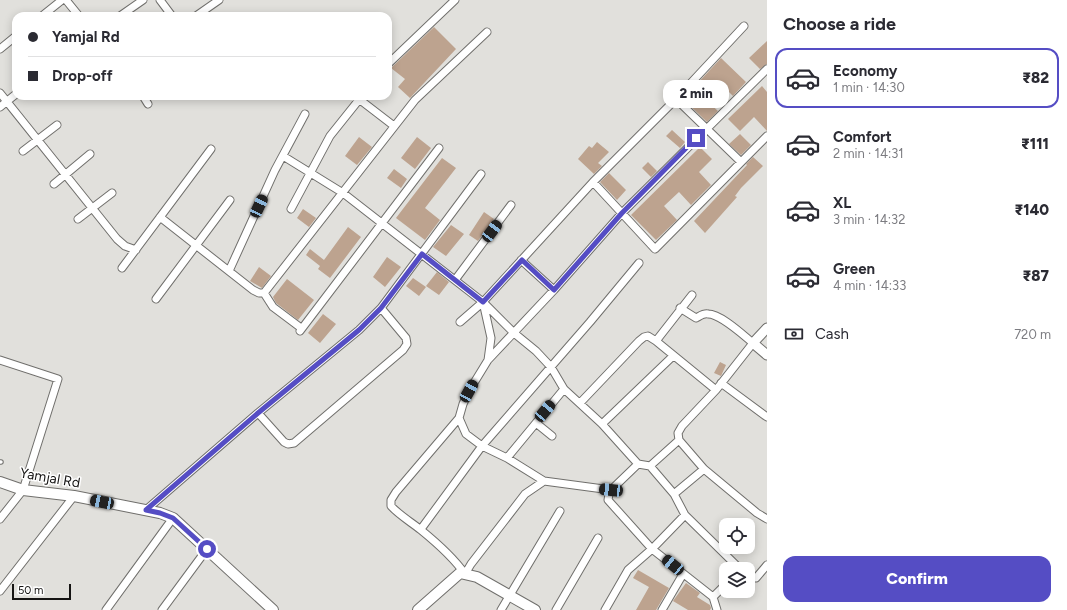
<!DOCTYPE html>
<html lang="en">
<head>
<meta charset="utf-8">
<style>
  :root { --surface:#fff; --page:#f7f7f7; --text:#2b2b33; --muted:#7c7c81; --line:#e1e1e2; --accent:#554dc4 }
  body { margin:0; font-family:Figtree,sans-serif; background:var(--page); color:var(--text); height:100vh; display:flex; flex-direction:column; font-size:15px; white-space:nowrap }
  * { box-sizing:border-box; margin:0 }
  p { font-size:13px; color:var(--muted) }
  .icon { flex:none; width:22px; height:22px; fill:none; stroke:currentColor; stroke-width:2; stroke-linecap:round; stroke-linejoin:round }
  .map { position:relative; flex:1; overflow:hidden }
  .side { display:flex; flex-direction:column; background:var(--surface); width:300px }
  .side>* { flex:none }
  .top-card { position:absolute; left:12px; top:12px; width:380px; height:88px; border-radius:12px; box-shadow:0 2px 10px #0003; display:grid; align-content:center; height:88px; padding:0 16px; background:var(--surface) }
  .buttons { position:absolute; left:719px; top:518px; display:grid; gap:8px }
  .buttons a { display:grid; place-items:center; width:36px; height:36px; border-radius:8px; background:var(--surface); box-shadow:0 2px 10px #0003; font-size:20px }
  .scale { position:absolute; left:12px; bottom:10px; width:59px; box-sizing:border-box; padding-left:4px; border:2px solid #151413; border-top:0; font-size:11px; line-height:14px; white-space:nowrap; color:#151413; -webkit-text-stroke:3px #fff; paint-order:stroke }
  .end { position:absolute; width:18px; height:18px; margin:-9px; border:5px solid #554dc4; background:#fff; box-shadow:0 0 0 2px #fff }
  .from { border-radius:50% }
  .bubble { position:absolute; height:28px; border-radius:12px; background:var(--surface); box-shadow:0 2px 10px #0003; font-size:13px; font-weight:800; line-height:28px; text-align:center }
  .car { position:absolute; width:12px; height:24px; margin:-12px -6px; border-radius:5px; box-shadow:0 0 3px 1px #0007; background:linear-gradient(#222 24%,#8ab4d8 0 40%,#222 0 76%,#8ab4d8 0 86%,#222 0) }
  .top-card b { display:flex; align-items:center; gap:14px; height:38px; font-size:15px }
  .top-card b+b { border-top:1px solid var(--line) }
  .top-card i { width:10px; height:10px; background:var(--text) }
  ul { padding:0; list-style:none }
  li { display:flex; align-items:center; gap:12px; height:60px; margin:0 8px 6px; padding:0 8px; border:2px solid transparent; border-radius:12px }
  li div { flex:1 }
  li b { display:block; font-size:15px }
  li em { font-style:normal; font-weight:800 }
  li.current { border-color:var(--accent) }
  li>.icon { width:36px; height:36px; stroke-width:1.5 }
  h2 { padding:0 16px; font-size:18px; line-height:48px }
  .pay { display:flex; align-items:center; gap:10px; height:44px; padding:0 16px; font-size:15px }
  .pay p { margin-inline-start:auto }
  .primary-button { display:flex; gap:8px; margin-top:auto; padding:8px 16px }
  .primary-button a { flex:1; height:46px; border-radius:12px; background:var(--accent); color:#fff; font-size:16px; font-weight:800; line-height:46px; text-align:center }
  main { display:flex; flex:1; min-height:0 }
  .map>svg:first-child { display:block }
  .building { fill:#bda38f }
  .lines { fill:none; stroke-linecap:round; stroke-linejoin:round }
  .service-casing { stroke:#706f6c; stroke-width:5.5 }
  .minor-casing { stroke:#706f6c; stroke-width:9 }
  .tertiary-casing { stroke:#706f6c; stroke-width:11 }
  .secondary-casing { stroke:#706f6c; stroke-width:12 }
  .service { stroke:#fff; stroke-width:3.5 }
  .minor { stroke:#fff; stroke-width:7 }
  .tertiary { stroke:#fff; stroke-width:9 }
  .secondary { stroke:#fff; stroke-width:10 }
  .route { stroke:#554dc4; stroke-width:5 }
  .labels { text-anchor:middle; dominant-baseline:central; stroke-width:3; stroke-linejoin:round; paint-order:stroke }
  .street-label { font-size:14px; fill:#151413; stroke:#fff }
</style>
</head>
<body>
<main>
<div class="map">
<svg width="767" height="610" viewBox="0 0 767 610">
  <rect width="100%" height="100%" fill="#e1e0dc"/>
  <!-- building -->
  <path class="building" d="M434,27L456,49L410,98L398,87L405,79L391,68Z
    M767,41V64L760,69L749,58Z
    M721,58L746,82L733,96L721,84L706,98L705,99L718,111L707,122L683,99Z
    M762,86L767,92V131L754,117L740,131L728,119Z
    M672,130L685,142L680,148L666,136Z
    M740,134L751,145L741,155L729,144Z
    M359,137L372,147L357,165L345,156Z
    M417,137L431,148L415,169L401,158Z
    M597,142L609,152L598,163L602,166L594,174L578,159L589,146L592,148Z
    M700,147L712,159L699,172L711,185L691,205L679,192L664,206L677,220L656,240L631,215Z
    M753,157L763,166L741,188L735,196L737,197L705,233L694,221L747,165L746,164Z
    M442,158L456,168L425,208L440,220L425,240L396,218Z
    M648,162L657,171L651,177L642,168Z
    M394,169L407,179L401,188L387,178Z
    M609,173L626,190L617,200L600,182Z
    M303,209L316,218L309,227L297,218Z
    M484,212L494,219L478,241L469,235Z
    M451,225L464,234L446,256L433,247Z
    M348,227L361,237L330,278L318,269L320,266L306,255L310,249L324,260Z
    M387,257L401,267L385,287L373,277Z
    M259,267L271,276L262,288L250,281Z
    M437,272L449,282L439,295L426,286Z
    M413,278L426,287L419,296L406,286Z
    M287,279L314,300L298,320L276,303L273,297Z
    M323,314L336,324L320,343L308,333Z
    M720,362L726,365L721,376L714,373Z
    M638,570L669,588L656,610H636L649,587L633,578Z
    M686,583L700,593L697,597L710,605L711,608L710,610H688L673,601Z"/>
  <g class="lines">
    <defs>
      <path id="service" d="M0,462H1"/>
      <path id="minor" d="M66,0L79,16
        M160,0L172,16
        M42,16L62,0
        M120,16L143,0
        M196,16L219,0
        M0,49L16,36
        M388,64L455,0
        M0,93L117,239L125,246L136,250
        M143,96L148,104
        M355,96L394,126
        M676,99L741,162
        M0,107L16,94
        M23,151L57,125
        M283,156L343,193L483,302L514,333L536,351L551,367L564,389L602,424L638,464
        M593,182L655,249L767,136
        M54,184L90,154
        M291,209L330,136L362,96
        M160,217L253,290L259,293H264L415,100L487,32
        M78,219L112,193
        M521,260L554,290
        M122,268L211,149
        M229,271L275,170L305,114
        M455,280L511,205
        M264,293L273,307L301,328
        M156,299L230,200
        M483,302L491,338L488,360L469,391L463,404L459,418L466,434L482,446L507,458L544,481
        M460,322L483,302L593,182L676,99L744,26
        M300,331L439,148
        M656,341L692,295
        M0,360L58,379L23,490L0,519
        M488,360L554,290L622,213L767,69
        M721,383L767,417
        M580,403L639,341L644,337L648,336L656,341L716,390
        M258,413L284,442L288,444L294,443L403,350L407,344L406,338L381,308
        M459,418L396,492L391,500V506C399,515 411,522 421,530C437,543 453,557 465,574L471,564L525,494L544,481L611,490L638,464L650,466L679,440L678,433L682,426L716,390L753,343C743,335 721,314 708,314C704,313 700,316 696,318L680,308
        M536,423L552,436
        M602,424L673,356
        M679,440L704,469L757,513L767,519
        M507,458L564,389
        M650,466L674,494L685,515L740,569
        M611,490L609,494L608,500L652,549L713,597L717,610
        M674,494L704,469
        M146,510L258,413L359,330L381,308L481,174
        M421,529L482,446L590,322L639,263
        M748,575L756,578L767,565
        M0,591L74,496
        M713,597L726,584
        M106,610L173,518
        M162,610L207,549
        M501,610L560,511
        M556,610L598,538
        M605,610L628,570L652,549L685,515
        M662,610L683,574"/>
      <path id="tertiary" d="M767,328L753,343L767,355"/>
      <path id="secondary" d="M0,482L23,490L74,496L160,513L173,518L273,610
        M418,610L460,573L477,577L535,610"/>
    </defs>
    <!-- service casing -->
    <use href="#service" class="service-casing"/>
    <!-- minor casing -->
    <use href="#minor" class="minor-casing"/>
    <!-- tertiary casing -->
    <use href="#tertiary" class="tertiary-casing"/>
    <!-- secondary casing -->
    <use href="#secondary" class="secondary-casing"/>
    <!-- service -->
    <use href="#service" class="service"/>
    <!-- minor -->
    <use href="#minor" class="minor"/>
    <!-- tertiary -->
    <use href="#tertiary" class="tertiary"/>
    <!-- secondary -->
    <use href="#secondary" class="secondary"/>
  </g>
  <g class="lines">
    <!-- route -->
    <path class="route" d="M207,549L173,518L160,513L146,510L258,413L359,330L381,308L422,254L483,302L522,260L554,290L622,213L696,138"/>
  </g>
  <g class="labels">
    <!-- street labels -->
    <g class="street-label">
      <text transform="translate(50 478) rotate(10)">Yamjal Rd</text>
    </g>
  </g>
</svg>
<div class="buttons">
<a><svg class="icon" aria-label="locate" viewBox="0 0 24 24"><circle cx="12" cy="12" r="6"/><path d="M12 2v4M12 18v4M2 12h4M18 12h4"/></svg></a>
<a><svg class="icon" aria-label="layers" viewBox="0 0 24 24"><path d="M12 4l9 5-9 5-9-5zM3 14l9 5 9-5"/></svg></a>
</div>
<div class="scale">50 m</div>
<i class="end from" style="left:207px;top:549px"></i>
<i class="end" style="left:696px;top:138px"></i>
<div class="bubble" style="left:663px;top:80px;width:66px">2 min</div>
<i class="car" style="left:259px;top:206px;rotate:25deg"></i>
<i class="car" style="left:492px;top:231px;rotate:37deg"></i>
<i class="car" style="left:469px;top:391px;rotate:29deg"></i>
<i class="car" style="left:545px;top:411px;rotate:40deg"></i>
<i class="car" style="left:611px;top:490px;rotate:276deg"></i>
<i class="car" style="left:102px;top:502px;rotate:281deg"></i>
<i class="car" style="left:673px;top:565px;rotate:309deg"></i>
<div class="top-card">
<b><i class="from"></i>Yamjal Rd</b>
<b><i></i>Drop-off</b>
</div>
</div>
<section class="side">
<h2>Choose a ride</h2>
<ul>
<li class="current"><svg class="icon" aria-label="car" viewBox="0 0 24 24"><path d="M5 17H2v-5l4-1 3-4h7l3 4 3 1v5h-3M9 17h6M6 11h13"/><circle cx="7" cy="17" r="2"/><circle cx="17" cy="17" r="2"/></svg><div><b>Economy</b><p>1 min · 14:30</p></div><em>₹82</em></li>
<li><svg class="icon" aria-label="car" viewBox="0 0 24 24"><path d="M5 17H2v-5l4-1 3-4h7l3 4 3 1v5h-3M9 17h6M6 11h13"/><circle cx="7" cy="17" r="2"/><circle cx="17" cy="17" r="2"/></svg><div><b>Comfort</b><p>2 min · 14:31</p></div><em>₹111</em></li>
<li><svg class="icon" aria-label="car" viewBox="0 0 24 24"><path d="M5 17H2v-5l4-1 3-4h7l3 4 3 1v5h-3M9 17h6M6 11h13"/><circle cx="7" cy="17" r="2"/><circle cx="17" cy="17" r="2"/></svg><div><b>XL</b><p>3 min · 14:32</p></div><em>₹140</em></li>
<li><svg class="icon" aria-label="car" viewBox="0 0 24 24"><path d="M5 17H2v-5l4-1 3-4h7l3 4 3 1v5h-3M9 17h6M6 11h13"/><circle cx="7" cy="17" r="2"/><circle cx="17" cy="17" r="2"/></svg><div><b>Green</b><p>4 min · 14:33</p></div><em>₹87</em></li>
</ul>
<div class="pay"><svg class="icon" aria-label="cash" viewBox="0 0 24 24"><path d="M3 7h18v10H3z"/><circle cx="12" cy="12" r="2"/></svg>Cash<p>720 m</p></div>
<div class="primary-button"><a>Confirm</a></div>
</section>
</main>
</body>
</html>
